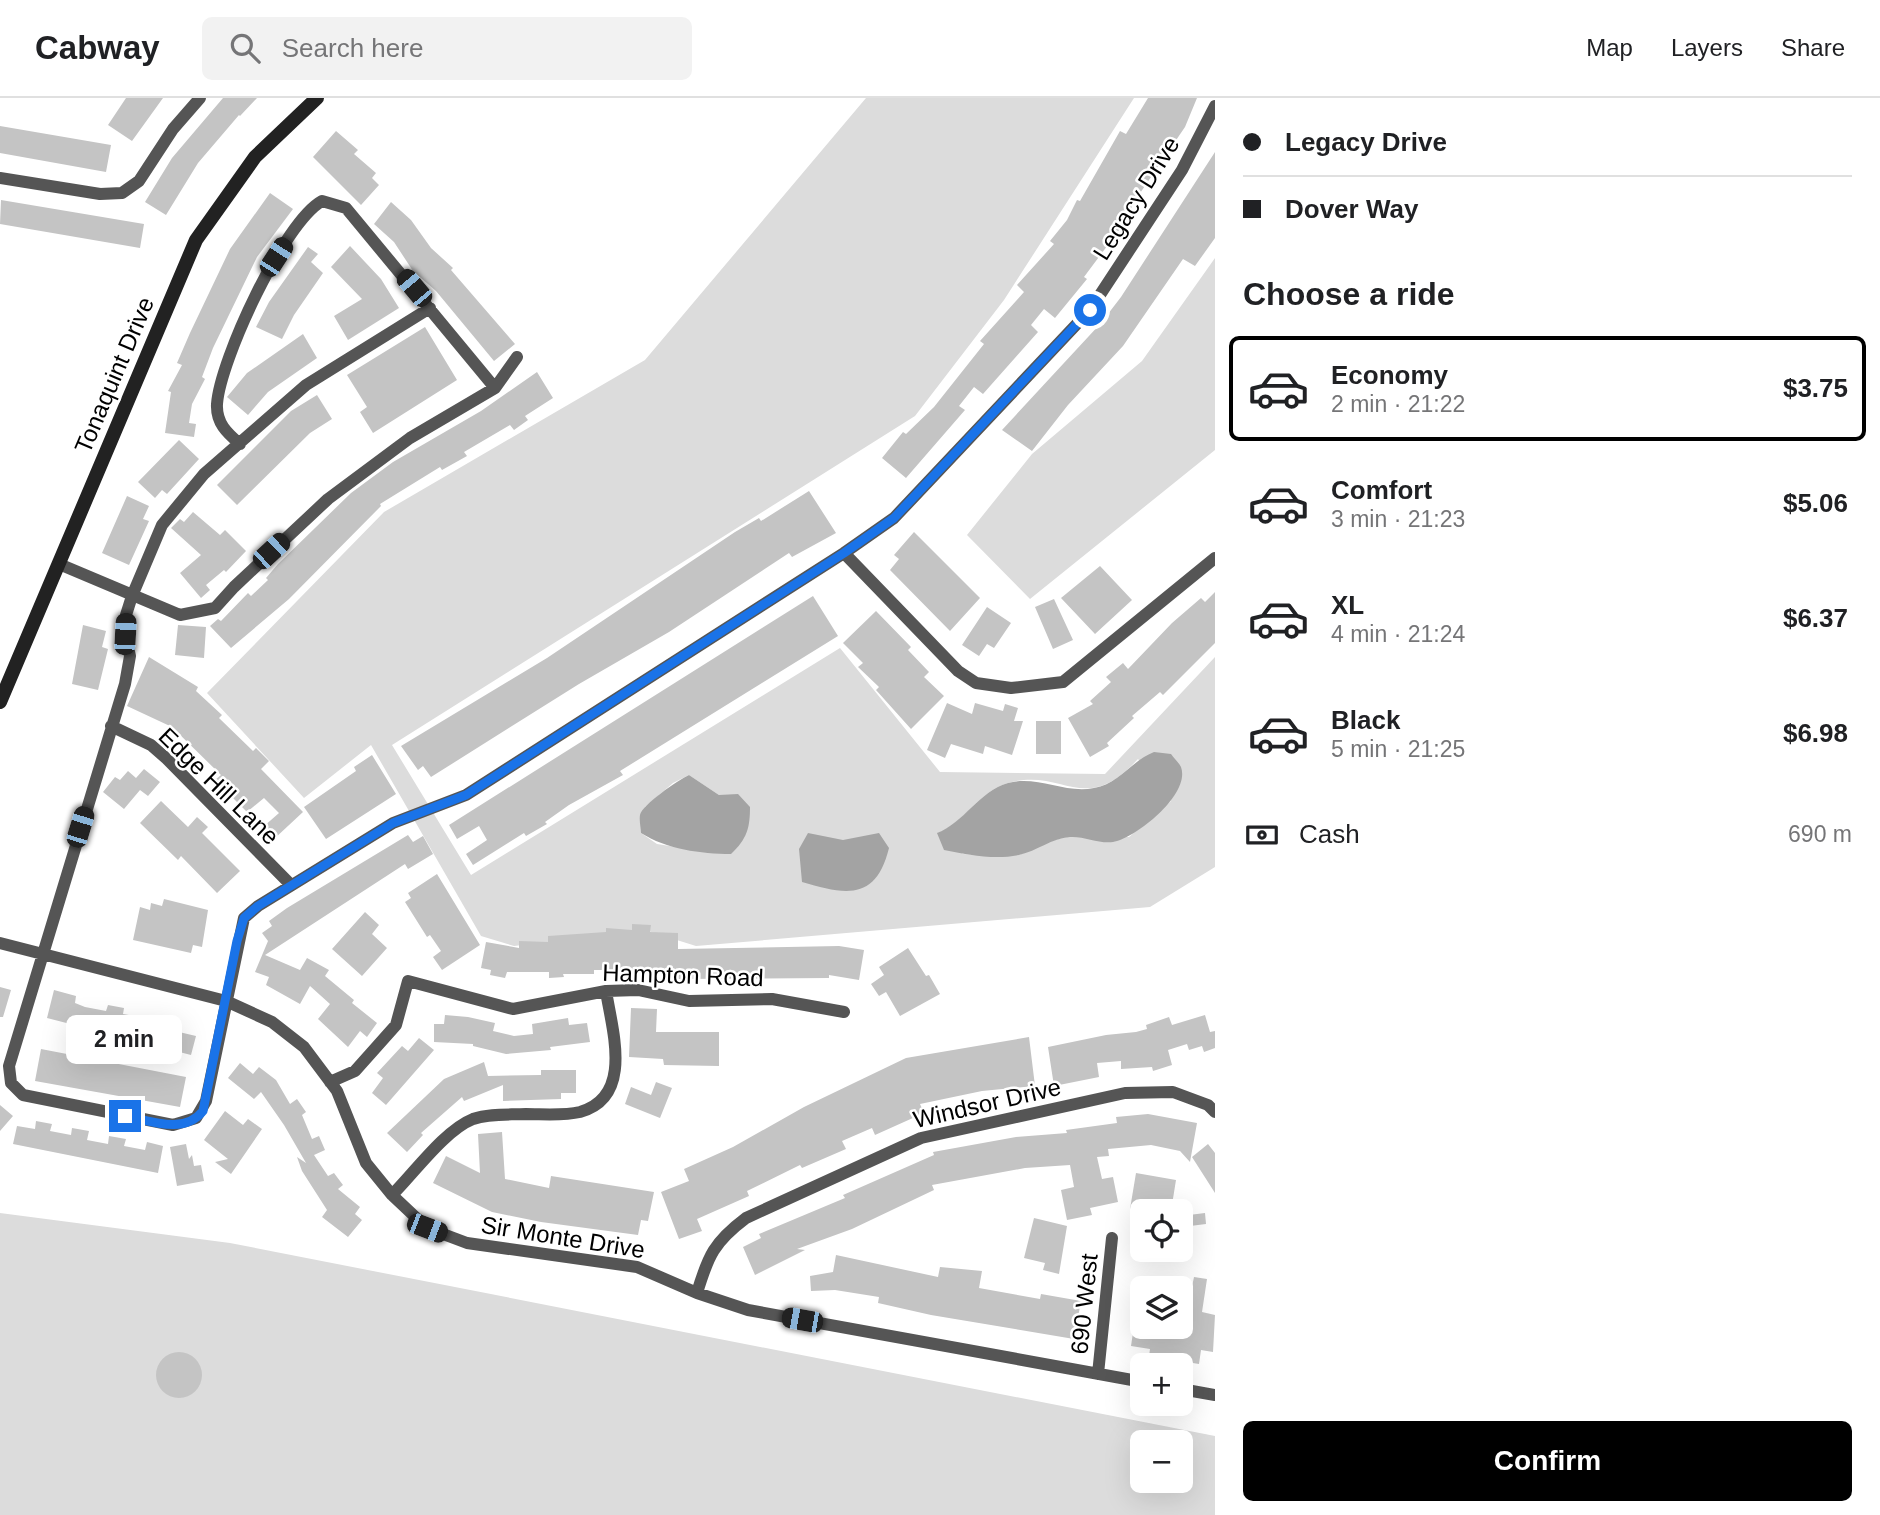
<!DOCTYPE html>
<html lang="en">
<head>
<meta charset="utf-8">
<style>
  :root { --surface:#fff; --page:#f2f2f2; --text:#202124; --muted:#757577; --line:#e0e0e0; --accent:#000 }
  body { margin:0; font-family:Arial,sans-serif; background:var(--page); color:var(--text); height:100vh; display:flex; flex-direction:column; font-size:26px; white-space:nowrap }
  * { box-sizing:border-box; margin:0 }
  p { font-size:23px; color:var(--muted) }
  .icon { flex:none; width:38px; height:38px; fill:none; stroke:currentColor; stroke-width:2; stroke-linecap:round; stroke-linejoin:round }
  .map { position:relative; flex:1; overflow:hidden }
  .side { display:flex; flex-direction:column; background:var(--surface); width:665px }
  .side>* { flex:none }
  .guide { display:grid; align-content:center; height:154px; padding:0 28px; background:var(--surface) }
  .buttons { position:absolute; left:1130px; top:1101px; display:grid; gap:14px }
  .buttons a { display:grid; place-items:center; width:63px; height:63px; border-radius:10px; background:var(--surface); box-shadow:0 7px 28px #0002; font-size:35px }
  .end { position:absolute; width:32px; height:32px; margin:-16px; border:9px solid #1a73e8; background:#fff; box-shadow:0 0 0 4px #fff }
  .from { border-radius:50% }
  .bubble { position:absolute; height:49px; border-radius:10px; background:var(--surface); box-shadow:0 7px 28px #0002; font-size:23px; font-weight:700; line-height:49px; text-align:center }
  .car { position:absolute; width:21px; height:42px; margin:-21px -10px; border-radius:9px; box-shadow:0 0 5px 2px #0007; background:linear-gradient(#222 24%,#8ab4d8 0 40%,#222 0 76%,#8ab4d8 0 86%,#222 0) }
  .guide b { display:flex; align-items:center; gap:24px; height:66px; font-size:26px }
  .guide b+b { border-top:2px solid var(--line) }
  .guide i { width:18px; height:18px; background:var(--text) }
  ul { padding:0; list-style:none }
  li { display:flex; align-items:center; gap:21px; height:105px; margin:0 14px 10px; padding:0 14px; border:4px solid transparent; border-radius:10px }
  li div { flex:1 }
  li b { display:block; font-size:26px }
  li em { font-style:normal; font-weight:700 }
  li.active { border-color:var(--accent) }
  li>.icon { width:63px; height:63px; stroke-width:1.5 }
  h2 { padding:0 28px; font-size:32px; line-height:84px }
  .pay { display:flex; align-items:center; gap:18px; height:77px; padding:0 28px; font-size:26px }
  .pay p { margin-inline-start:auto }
  .button { display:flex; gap:14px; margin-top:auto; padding:14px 28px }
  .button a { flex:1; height:80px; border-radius:10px; background:var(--accent); color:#fff; font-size:28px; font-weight:700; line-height:80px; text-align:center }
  header { display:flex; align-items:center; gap:42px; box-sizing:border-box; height:98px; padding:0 35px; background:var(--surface); border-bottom:2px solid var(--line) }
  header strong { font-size:33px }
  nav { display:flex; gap:38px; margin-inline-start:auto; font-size:24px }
  .search { width:490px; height:63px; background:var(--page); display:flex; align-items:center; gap:18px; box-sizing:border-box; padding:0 24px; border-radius:10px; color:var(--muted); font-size:26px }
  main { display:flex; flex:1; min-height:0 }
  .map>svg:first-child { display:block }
  .green { fill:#dcdcdc; fill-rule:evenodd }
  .water { fill:#a3a3a3 }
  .building { fill:#c4c4c4 }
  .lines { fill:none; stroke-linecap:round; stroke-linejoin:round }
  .street { stroke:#555; stroke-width:12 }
  .secondary { stroke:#222; stroke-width:14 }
  .route { stroke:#1a73e8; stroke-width:9 }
  .labels { text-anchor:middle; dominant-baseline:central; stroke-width:5; stroke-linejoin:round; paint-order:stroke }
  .street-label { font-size:24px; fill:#000; stroke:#fff }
</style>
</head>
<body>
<header>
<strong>Cabway</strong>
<div class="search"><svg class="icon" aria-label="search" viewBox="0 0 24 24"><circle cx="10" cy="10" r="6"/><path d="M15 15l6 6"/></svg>Search here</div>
<nav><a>Map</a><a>Layers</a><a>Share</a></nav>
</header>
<main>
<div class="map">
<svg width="1215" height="1417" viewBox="0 0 1215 1417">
  <rect width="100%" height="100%" fill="#fff"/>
  <!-- green -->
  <path class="green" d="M866,0H1134L1004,202L915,318L392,647L471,777L840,550L940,674L1105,676L1215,559V769L1150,809L696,848L648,833L514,848L481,838L371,647L304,700L207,595L384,414L645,262ZM1138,661L1171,703L1129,739L1072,738L1054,742L1019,757L1000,758L963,756L938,735C964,725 979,693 1008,685C1064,669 1084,720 1138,661ZM689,677L719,697L676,749L657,746L641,735L645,709L673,685Z
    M1215,160V352L1030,501L967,437L1032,356L1142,263Z
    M0,1115L230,1145L1215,1338V1417H0ZM1143,1344H1181V1382H1143Z"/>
  <!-- water -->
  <path class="water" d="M1154,654L1171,656C1174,660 1179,665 1181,669C1191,696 1136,740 1113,744C1099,746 1084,738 1070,739C1052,740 1037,753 1019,757C995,762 968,757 944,752L937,735C964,725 979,693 1008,685C1037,677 1065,696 1094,690C1119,686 1131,663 1154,654Z
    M689,677L719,697L738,696L750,709C750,730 747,741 731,756C701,756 666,751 641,735C641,730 639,723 640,717C642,707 678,682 689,677Z
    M808,735L843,742L879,735L889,750C876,803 846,797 802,784L799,751Z"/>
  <!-- building -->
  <path class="building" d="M126,0H163L132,43L108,27Z
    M223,0H257L240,18L239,17L198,65L166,117L145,104L172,60Z
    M1148,0H1197L1185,29L1134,104L1125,124L1084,179L1087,181L1055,220L1044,211L1031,227L1038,234L983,296L974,289L959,308L965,312L906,380L882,360L903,334L906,336L934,309L984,246L980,243L1024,194L1017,187L1054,146L1050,143L1067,122L1077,102L1080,103L1120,33L1126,36Z
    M0,28L111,47L106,74L0,55Z
    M336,33L358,52L354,56L376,75L372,80L379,87L361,107L313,59Z
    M1215,54V140L1195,168L1183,161L1123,248L1068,307L1032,353L1002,332L1101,225L1121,199Z
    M270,95L293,111L257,159L213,250L202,279L205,281L192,306L189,325L196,326L194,339L165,335L171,294L168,293L182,267L177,265L190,235L230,151Z
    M1,102L144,126L140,150L0,126Z
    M391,104L411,122L431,150L453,170L451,172L515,246L494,263L436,193L413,173L394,144L374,126Z
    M350,148L381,181L399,210L348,242L334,218L362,201L331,169Z
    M308,149L318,156L311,164L323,175L294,217L282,241L256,229L269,204Z
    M425,229L457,282L373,335L360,314L367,309L347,277Z
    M303,236L317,260L268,294L248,317L227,299L247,275Z
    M537,274L553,300L525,318L528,322L514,332L510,327L464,354L467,358L442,372L440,369L380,406L381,408L289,501L231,550L210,528L218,521L221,523L248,495L251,498L268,482L266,480L278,466L351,395L393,364L481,313Z
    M317,297L332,321L310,335L237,407L217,387L291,313Z
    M179,342L199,361L167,396L162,392L155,400L138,384Z
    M809,393L836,435L792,459L789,455L669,534L579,586L431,679L423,668L418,672L401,648L547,560L735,434L759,420L761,423Z
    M127,398L149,408L143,421L149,423L129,467L102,455Z
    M193,414L220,437L225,432L246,453L226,474L224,472L206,487L210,492L201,500L180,475L201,457L171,430L180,421L184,424Z
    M914,434L980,500L950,533L890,472L899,461L894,457Z
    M1100,468L1132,502L1095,536L1061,500Z
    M1215,494V545L1163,597L1160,594L1132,618L1134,620L1107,645L1109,648L1090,659L1068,620L1093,606L1090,603L1111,584L1106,579L1123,565L1128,571L1172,525L1201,500L1205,504Z
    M813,498L838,538L620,673L623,677L569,707L545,724L547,726L526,738L524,735L473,767L466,756L487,742L479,728L457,741L449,727Z
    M1054,501L1073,542L1053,551L1035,509Z
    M987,509L1011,525L994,550L987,546L979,558L962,547Z
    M876,513L911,549L908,552L929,574L924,579L944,598L911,631L876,592L879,589L858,569L863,565L843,545Z
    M83,527L106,533L102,549L108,551L98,592L72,586Z
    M178,527L206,529L204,560L175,557Z
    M149,559L198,589L196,593L222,617L219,620L253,653L256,650L269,663L261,671L303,714L274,741L263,729L279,715L264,700L247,714L215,682L221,677L172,629L127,608Z
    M947,605L972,616L975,605L1003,613L1005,606L1018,610L1014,623H1023L1012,657L985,648L983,656L951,646L945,660L927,652Z
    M1036,623H1061V656H1036Z
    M372,657L396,696L326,741L304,709L356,673L354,669Z
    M144,671L160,684L148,698L140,692L124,711L103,694L115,679L120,682L128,673L136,680Z
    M161,703L188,729L197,719L208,729L202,735L240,773L217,795L181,758L178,762L140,725Z
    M408,737L413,744L423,738L433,756L408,771L405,766L265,857L300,872L307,860L329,872L325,878L354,902L352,905L377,925L367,939L360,933L348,949L318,921L330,906L310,888L300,906L266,887L269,879L255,874L268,843L262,835L272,828L269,823L287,810Z
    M437,776L480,847L442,872L433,859L441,853L430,837L427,839L405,804L411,800L408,795Z
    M164,801L208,812L202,849L193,847L191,855L133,842L140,809L150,812L151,805L162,808Z
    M365,814L379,827L372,836L387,850L362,878L332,851Z
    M632,826L651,827L650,834L678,835V851L839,848L864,852L859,882L829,877V880L676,881H662V874L624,872H594V876H563L564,879L549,880V874H507L505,880L490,877L491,872L481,870L486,844L519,850V843L548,844V838L606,834V830L632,832Z
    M908,850L926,878L929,877L940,896L900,918L886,894L879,898L871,886L884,877L879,869Z
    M0,889L11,892L3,919H0Z
    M54,892L76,898L75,905L85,909L106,913L108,907L124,910L123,916L181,926L179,934L196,938L191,957L47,920Z
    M631,910L657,911L656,934H719V968L664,967L663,961L629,959Z
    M445,917L468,919L495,925L493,933L514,938L533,936L532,926L568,920L569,927L587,925L590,944L550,949L551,952L506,956L473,948V946L434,944V926H444Z
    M1205,917L1210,934L1215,933V950L1204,954L1202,948L1189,952L1187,946L1168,952L1172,967L1153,973L1152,969L1121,971V963L1097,965L1099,979L1054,988L1048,949L1106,937L1136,934L1147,931L1146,927L1169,919L1172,927Z
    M1029,939L1035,988L982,993L920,1006L924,1015L875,1037L872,1030L842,1043L846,1051L802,1070L800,1067L747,1093L749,1098L697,1121L702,1133L679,1141L661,1094L689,1083L684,1071L733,1049L804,1009L906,960Z
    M419,940L434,952L386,1007L372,995L383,980L377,975L402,948L408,953Z
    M41,951L186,979L180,1009L35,983Z
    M484,964L488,978L541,977V972H576V995H561V1001L503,1003V987L464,1003L462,999L421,1035L423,1037L407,1054L387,1035L444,981Z
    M240,965L253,976L259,969L276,982L290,1006L297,1001L306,1014L302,1017L312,1041L319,1038L325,1052L314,1057L328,1078L334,1075L343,1087L338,1091L360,1109L355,1116L362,1122L348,1139L322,1119L327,1112L302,1073L297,1059L306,1065L284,1027L261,994L254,1001L228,980Z
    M656,984L672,990L660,1020L625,1006L631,989L651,997Z
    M0,1007L13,1018L0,1033Z
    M225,1013L243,1027L248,1021L262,1031L231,1076L215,1064L228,1061L204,1042Z
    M1148,1016L1197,1025L1190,1064L1180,1053L1151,1047L1108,1051L1109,1058L1097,1059L1102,1081L1113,1079L1118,1104L1090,1110L1092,1117L1067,1122L1061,1092L1074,1089L1070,1067L1025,1070L932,1087L934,1092L852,1131L797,1151L805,1152L755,1177L743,1149L761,1140L759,1136L845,1100L843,1097L934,1057L933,1054L1016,1039L1067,1035L1066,1032L1117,1025L1116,1019Z
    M36,1023L52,1026L50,1033L71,1037L72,1030L89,1033L87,1042L108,1046L109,1038L126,1041L124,1048L145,1052L147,1044L163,1048L158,1075L13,1046L17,1028L35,1031Z
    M502,1034L505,1081L549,1090L551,1078L654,1094L648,1123L641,1122L638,1137L541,1124L492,1114L433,1085L446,1058L480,1075L478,1036Z
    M186,1046L189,1061L192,1057L194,1068L201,1067L204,1083L177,1088L170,1049Z
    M1208,1046L1215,1055V1095L1192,1059Z
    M1136,1075L1176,1082L1171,1113L1130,1111Z
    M1205,1115L1206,1126L1190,1128L1189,1117Z
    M1034,1120L1067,1128L1059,1176L1043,1172L1045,1165L1024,1160Z
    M836,1157L938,1179L940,1169L982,1173L979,1190L1040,1201L1041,1196L1081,1203L1074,1241L931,1217L878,1205L879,1199L835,1192L811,1193L810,1178L833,1174Z
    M1194,1179L1207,1181L1202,1214L1215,1217L1213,1254L1201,1252L1199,1266L1149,1258L1150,1251L1131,1248L1134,1228H1184Z
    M156 1277a23 23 0 1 1 46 0a23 23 0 1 1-46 0Z"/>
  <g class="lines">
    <!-- street -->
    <path class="street" d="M0,80L100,96L122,95L139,83L173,31L200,0
      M430,210L306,287L204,376L162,427L132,498L126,517L125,536L130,558L125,586L9,968L11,985L23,997L173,1027L196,1020L206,1003L244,820L258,808L393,725L466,697L844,455L894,420L1090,212L1182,72L1215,8
      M240,346C227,335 216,325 217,306C220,262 284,124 322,103L346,110L495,290
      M844,455L958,573L976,585L1011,590L1063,584L1215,460
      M59,466L180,517L215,510L234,489L328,401L410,340L495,290L517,259
      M111,628L151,647L167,661L291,787
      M0,845L226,903L272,924L304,949L337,993L366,1065L392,1097L427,1130L467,1145L637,1169L697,1195L748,1212L1143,1284
      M330,984L355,973L396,927L408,883L513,911L606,893L638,892L689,903L772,901L844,914
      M392,1097C414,1075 445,1032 473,1021C490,1015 509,1017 526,1016C543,1016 563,1018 580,1014C634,999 612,932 606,893
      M697,1195C708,1158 714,1144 746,1120L921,1040L1125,995L1173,994L1208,1007L1215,1014
      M1098,1276L1112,1140
      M1181,1291L1215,1297"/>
    <!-- secondary -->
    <path class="secondary" d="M0,604L196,142L255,59L317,0"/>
  </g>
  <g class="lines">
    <!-- route -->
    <path class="route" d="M125,1018C151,1023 184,1037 203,1013L237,843L244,820L258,808L393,725L466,697L844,455L894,420L1090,212"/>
  </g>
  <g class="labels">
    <!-- street labels -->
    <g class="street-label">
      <text transform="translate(1136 100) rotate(-58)">Legacy Drive</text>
      <text transform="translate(114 277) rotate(-67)">Tonaquint Drive</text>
      <text transform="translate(219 688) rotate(44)">Edge Hill Lane</text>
      <text transform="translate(683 877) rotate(2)">Hampton Road</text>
      <text transform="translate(987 1005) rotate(-13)">Windsor Drive</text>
      <text transform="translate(563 1139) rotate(9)">Sir Monte Drive</text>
      <text transform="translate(1084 1206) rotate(-84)">690 West</text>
    </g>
  </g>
</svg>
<div class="buttons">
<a><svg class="icon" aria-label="locate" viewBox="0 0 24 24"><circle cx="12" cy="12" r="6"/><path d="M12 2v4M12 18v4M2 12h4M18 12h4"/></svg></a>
<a><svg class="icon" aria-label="layers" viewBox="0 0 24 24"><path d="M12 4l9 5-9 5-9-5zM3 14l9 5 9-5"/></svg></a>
<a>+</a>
<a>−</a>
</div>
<i class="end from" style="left:1090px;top:212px"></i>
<i class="end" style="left:125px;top:1018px"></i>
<div class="bubble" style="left:66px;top:917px;width:116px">2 min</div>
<i class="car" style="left:276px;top:159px;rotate:33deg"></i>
<i class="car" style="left:414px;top:190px;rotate:320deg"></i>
<i class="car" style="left:271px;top:453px;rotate:47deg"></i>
<i class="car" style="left:125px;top:536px;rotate:3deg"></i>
<i class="car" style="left:80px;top:729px;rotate:17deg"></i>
<i class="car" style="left:427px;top:1130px;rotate:111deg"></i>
<i class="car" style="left:802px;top:1222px;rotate:280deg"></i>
</div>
<section class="side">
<div class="guide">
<b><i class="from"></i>Legacy Drive</b>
<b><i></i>Dover Way</b>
</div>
<h2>Choose a ride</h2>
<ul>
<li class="active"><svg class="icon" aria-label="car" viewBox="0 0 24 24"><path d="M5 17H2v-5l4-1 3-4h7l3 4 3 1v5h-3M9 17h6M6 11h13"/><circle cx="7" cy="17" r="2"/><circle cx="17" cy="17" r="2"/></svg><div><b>Economy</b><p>2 min · 21:22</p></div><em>$3.75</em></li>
<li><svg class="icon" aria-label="car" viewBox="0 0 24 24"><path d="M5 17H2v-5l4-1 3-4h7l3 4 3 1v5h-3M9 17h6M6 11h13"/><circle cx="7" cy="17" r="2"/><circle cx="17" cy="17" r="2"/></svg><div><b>Comfort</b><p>3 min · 21:23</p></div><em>$5.06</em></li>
<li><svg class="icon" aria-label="car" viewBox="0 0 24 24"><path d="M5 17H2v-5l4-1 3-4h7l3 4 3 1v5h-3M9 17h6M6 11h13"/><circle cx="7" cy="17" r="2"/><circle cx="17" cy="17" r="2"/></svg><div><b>XL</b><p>4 min · 21:24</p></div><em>$6.37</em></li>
<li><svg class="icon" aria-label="car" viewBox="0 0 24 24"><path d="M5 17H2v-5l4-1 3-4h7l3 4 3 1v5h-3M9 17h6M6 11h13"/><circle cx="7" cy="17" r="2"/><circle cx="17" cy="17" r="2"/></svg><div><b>Black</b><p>5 min · 21:25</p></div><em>$6.98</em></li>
</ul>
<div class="pay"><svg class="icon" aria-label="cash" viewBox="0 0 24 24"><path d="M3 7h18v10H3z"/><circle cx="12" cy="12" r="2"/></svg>Cash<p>690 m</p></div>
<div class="button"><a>Confirm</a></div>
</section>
</main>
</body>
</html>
